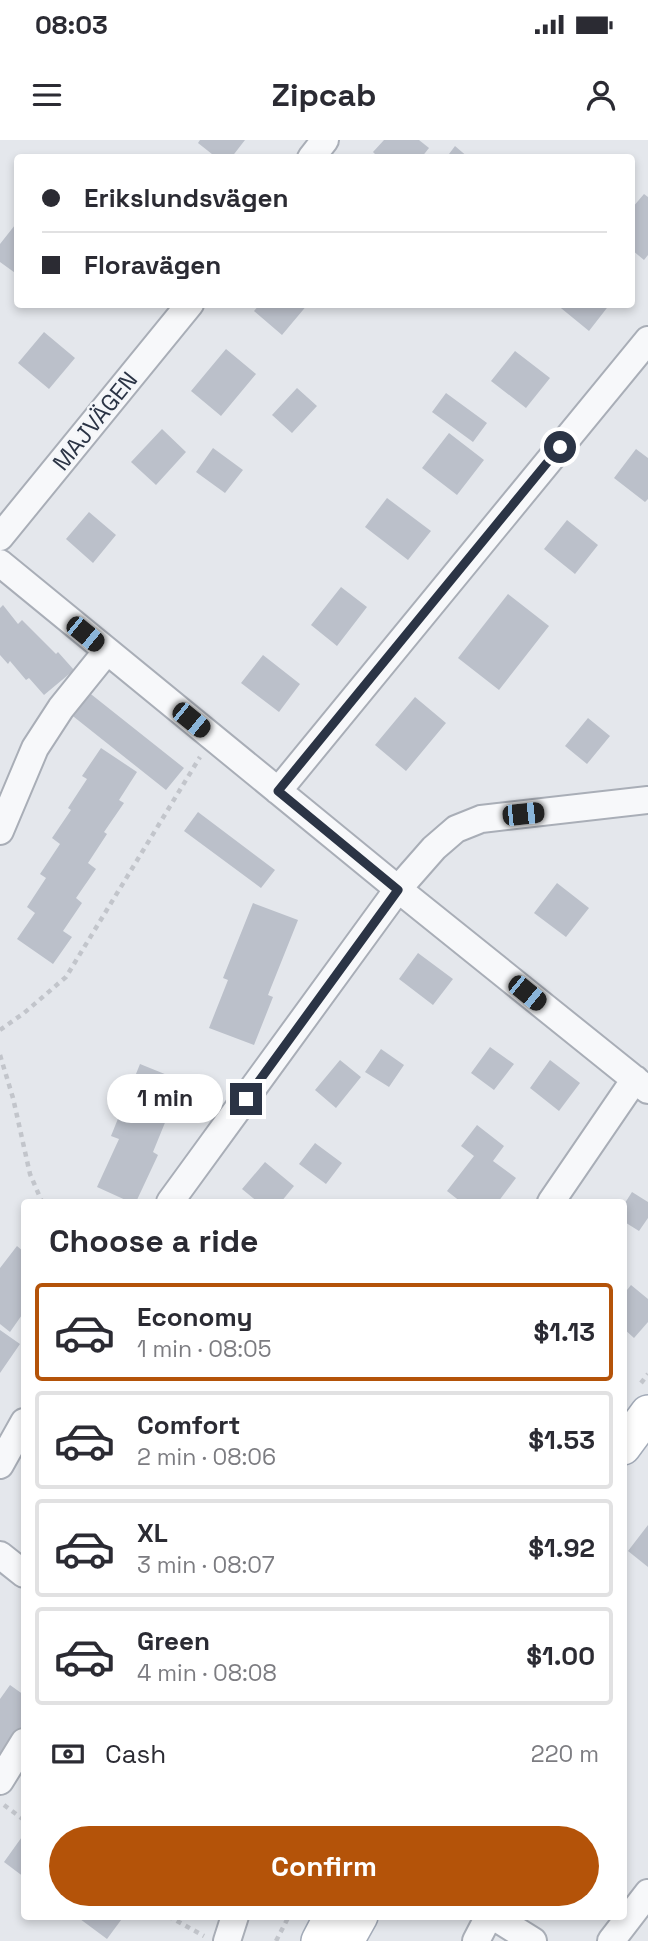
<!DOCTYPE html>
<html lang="en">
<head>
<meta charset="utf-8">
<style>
  :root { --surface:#fff; --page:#f2f2f3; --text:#2b2b33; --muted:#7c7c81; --line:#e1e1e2; --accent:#b45309 }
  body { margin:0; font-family:"Space Grotesk",sans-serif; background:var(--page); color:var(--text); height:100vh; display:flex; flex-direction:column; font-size:26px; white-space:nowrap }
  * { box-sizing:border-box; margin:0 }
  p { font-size:23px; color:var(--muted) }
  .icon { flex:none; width:38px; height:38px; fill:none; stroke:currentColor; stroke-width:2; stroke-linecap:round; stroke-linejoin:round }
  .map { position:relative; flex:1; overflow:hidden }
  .details { position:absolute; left:21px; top:1059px; width:606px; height:721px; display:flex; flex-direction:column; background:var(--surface); border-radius:7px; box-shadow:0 4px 10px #0003 }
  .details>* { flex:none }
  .top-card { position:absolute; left:14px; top:14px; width:621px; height:154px; border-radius:7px; box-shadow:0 4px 10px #0003; display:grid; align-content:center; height:154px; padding:0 28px; background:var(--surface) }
  .end { position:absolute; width:32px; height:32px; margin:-16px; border:9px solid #2b3445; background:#fff; box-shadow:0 0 0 4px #fff }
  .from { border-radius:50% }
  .bubble { position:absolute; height:49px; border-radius:24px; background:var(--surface); box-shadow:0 4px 10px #0003; font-size:23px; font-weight:700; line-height:49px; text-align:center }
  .car { position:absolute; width:21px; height:42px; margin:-21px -10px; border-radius:9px; box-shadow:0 0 5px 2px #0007; background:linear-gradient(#222 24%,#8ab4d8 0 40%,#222 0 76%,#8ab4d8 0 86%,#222 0) }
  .top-card b { display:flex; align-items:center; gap:24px; height:66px; font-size:26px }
  .top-card b+b { border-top:2px solid var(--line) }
  .top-card i { width:18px; height:18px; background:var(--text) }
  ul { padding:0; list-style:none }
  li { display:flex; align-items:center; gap:21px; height:98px; margin:0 14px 10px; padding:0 14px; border:4px solid var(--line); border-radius:7px }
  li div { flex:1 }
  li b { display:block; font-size:26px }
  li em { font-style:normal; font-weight:700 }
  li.active { border-color:var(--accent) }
  li>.icon { width:63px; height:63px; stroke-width:1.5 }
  h2 { padding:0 28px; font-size:32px; line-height:84px }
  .pay { display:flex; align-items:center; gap:18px; height:77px; padding:0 28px; font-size:26px }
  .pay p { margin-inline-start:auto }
  .cta { display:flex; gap:14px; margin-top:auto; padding:14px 28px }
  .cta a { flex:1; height:80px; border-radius:42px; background:var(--accent); color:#fff; font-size:28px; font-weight:700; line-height:80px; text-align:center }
  .status { display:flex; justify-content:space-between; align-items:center; height:49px; padding:0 35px; background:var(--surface); direction:ltr }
  .status svg { height:19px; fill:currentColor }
  header { display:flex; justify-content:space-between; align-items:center; height:91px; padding:0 28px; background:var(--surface); font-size:32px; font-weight:700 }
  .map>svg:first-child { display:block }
  .building { fill:#bbc0ca }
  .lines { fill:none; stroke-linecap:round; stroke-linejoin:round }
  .minor-casing { stroke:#a9aeb7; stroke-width:30 }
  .major-casing { stroke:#a3abb8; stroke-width:38 }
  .path { stroke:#c2c5cb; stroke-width:4.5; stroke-dasharray:5 5; stroke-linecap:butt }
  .minor { stroke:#f7f8fa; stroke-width:26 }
  .major { stroke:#fff; stroke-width:35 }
  .route { stroke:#2b3445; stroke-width:9 }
  .labels { text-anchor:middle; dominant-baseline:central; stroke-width:5; stroke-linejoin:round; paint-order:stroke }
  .street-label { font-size:23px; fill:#2b3445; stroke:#f4f6f9 }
</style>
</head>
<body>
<div class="status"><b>08:03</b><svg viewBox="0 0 49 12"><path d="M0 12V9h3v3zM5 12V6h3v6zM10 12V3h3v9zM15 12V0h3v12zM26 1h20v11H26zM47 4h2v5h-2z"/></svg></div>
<header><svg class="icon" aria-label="menu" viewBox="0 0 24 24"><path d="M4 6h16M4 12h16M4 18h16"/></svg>Zipcab<svg class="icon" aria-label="person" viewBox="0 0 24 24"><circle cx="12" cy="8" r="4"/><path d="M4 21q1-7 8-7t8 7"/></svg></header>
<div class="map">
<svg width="648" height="1801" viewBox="0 0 648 1801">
  <rect width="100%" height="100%" fill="#e4e7ec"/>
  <!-- building -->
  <path class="building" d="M200,0H245L231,18H217L198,3Z
    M384,0H419L429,8L421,18H379L373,12Z
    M455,6L469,18H446Z
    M644,54L648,57V115L644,120L632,110V68Z
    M15,85L18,88V135L0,122V104Z
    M260,164H308L282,195L254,171Z
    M556,164H610L589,191Z
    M44,192L75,218L49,249L18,223Z
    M226,209L256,234L221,276L191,251Z
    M515,211L550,238L526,268L491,241Z
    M297,248L317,266L292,293L272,275Z
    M446,253L487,283L473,302L432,272Z
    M162,289L186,312L156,345L131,322Z
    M449,293L484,320L457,355L422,328Z
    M213,308L243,330L225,353L196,332Z
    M636,309L648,318V359L645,362L614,338Z
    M387,358L431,391L408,420L365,387Z
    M89,372L116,395L93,423L66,399Z
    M567,380L598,405L575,434L544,409Z
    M341,447L367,467L337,506L311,485Z
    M508,454L549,486L499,550L458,518Z
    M3,465L18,484L22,480L56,514L58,512L74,530L44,555L29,538L26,540L10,521L8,524L0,515V468Z
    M263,515L300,544L279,572L241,543Z
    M87,551L184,628L166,650L69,573Z
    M415,557L446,583L406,631L375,605Z
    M588,578L610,596L587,624L565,606Z
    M101,608L137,632L119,660L124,663L104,692L107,694L88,723L96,729L76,758L82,763L63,791L72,797L53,824L17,799L35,773L27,767L46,738L40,734L60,704L52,698L71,670L68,668L87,639L82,636Z
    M198,672L275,730L261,748L184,691Z
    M557,743L589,768L566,797L534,773Z
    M253,763L298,780L268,855L273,857L254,905L209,888L228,840L223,838Z
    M418,813L453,839L433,865L399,839Z
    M490,907L514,924L494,950L471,933Z
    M381,909L404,925L389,947L365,932Z
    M340,920L361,937L336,968L315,950Z
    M550,920L580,943L559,971L530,948Z
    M140,924L182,941L153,1012L158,1015L136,1062H130L97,1047L119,999L111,996Z
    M477,985L504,1006L493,1021L516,1038L498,1062H461L447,1051L474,1016L461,1006Z
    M315,1003L342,1023L326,1044L299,1024Z
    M265,1022L294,1046L281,1062H258L242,1049Z
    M632,1052L648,1062V1078L639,1091L623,1081V1066Z
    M17,1106L24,1112V1172L10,1192L0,1184V1128Z
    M631,1145L648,1159V1182L634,1198L623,1188V1155Z
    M0,1190L20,1204L0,1233Z
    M648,1385V1427L628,1411Z
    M10,1545L24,1555V1587L0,1621V1559Z
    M24,1694V1737L4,1722Z
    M76,1776H124L107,1799Z"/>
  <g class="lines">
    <defs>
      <path id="minor" d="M311,18L325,0
        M0,397L190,164
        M0,423L398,749L648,950
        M278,651L648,200
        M0,691L35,608L61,568L107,511
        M170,1062L398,749L434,708L456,689L481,679L648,660
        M551,1062L635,939
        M0,1325L24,1282
        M0,1415L24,1434
        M0,1641L24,1602
        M493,1776L533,1801
        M227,1801L235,1776
        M476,1801L489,1776
        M611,1801L648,1753"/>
      <path id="major" d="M623,1307L648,1273
        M319,1801L332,1776
        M346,1801L360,1776"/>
    </defs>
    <!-- minor casing -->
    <use href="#minor" class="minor-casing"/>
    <!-- major casing -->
    <use href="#major" class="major-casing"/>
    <!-- path -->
    <path class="path" d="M0,890L24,873L66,837L200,617
      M0,915L13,958L30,1034L42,1062
      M641,1243L648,1234
      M4,1665L24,1680
      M168,1776L204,1796
      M276,1801L289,1776"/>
    <!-- minor -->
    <use href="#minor" class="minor"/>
    <!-- major -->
    <use href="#major" class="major"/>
  </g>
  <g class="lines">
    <!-- route -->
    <path class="route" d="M246,959L398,750L278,651L560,307"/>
  </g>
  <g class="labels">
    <!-- street labels -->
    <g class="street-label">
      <text transform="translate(95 281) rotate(-51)">MAJVÄGEN</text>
    </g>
  </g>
</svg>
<i class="end from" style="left:560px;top:307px"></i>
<i class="end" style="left:246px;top:959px"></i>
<div class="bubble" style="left:107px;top:934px;width:116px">1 min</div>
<i class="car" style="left:85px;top:494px;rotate:129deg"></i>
<i class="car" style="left:191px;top:580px;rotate:129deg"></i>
<i class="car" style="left:523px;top:674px;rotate:84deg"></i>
<i class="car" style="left:527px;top:853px;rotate:129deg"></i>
<div class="top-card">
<b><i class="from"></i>Erikslundsvägen</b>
<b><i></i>Floravägen</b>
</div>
<section class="details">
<h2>Choose a ride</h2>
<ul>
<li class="active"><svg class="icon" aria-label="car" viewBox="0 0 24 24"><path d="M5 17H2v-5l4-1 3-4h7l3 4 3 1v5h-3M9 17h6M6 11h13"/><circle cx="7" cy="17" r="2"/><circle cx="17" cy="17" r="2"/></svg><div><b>Economy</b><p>1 min · 08:05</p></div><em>$1.13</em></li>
<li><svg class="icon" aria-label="car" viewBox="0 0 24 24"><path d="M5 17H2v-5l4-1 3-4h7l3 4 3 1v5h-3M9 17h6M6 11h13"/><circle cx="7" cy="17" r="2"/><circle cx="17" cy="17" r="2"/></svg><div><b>Comfort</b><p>2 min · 08:06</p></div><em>$1.53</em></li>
<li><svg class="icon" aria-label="car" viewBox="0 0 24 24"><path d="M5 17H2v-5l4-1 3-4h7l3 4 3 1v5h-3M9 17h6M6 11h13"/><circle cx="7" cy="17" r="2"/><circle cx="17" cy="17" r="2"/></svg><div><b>XL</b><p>3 min · 08:07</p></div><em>$1.92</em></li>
<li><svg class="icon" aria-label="car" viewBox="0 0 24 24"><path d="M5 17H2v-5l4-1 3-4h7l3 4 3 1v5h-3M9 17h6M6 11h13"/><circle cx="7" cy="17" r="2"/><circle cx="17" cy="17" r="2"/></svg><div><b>Green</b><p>4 min · 08:08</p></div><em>$1.00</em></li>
</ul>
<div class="pay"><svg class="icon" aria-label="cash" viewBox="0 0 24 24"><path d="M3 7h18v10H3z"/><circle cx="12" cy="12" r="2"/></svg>Cash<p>220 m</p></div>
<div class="cta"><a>Confirm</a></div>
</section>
</div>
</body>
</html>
